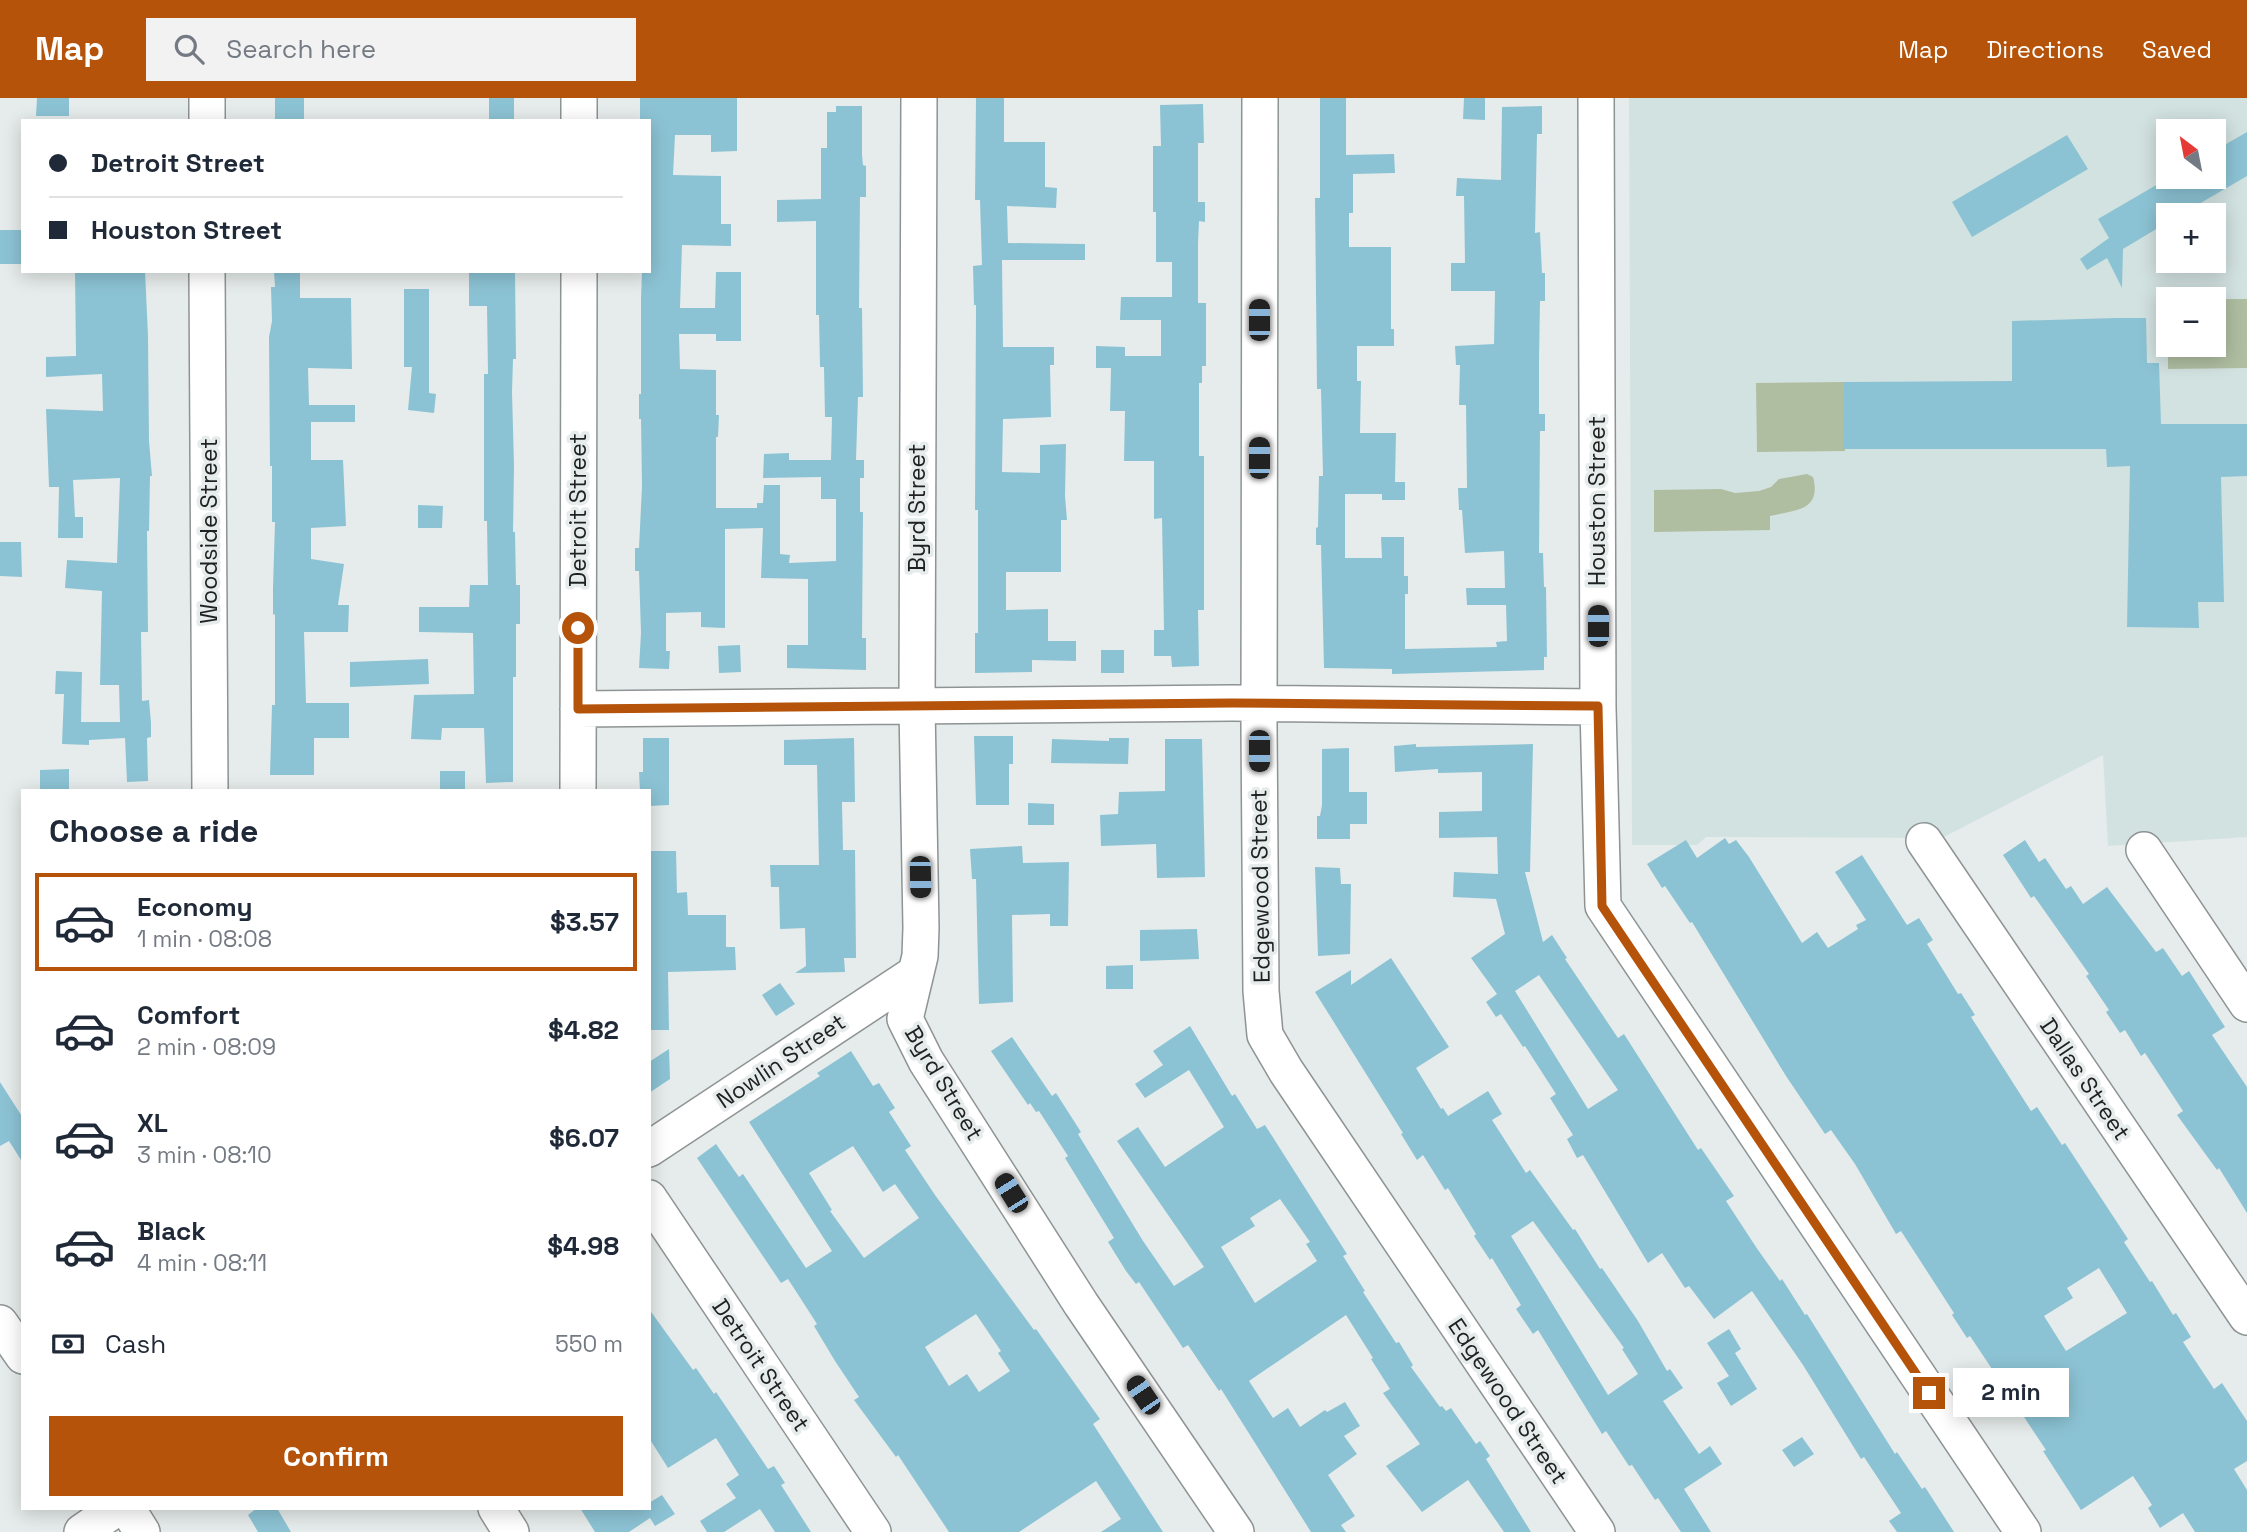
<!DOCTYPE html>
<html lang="en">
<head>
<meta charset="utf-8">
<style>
  :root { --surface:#fff; --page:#f2f2f3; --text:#1f2937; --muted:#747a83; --line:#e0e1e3; --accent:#b45309 }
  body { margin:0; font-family:"Space Grotesk",sans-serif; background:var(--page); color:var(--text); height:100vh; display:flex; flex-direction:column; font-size:26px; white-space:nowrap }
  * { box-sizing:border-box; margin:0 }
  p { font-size:23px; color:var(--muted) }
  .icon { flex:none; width:38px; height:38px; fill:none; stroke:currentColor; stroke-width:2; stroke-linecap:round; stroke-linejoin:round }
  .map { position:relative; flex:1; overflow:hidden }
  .details { position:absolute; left:21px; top:691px; width:630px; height:721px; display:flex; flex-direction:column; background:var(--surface); border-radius:0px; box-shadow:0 4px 18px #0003 }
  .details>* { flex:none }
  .guide { position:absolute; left:21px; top:21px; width:630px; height:154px; border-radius:0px; box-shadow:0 4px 18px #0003; display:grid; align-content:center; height:154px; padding:0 28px; background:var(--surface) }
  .needle { width:46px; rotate:328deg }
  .fabs { position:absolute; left:2156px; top:21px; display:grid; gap:14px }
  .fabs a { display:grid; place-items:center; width:70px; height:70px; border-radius:0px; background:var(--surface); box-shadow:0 4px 18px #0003; font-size:35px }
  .end { position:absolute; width:32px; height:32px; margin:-16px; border:9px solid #b45309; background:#fff; box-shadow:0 0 0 4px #fff }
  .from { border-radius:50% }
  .bubble { position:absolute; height:49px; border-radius:0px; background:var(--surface); box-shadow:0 4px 18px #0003; font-size:23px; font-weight:800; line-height:49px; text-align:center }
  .car { position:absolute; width:21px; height:42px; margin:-21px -10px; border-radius:9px; box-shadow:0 0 5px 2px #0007; background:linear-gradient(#222 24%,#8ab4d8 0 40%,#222 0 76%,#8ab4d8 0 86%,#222 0) }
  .guide b { display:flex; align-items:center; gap:24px; height:66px; font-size:26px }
  .guide b+b { border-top:2px solid var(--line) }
  .guide i { width:18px; height:18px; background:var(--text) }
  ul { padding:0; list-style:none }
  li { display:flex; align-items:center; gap:21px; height:98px; margin:0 14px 10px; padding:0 14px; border:4px solid transparent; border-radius:0px }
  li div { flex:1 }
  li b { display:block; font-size:26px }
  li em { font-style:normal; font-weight:800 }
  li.current { border-color:var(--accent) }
  li>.icon { width:63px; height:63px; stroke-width:1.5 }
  h2 { padding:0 28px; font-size:32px; line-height:84px }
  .pay { display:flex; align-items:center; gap:18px; height:77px; padding:0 28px; font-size:26px }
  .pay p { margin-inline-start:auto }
  .action { display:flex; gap:14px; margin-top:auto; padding:14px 28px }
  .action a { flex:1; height:80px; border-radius:0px; background:var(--accent); color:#fff; font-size:28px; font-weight:800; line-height:80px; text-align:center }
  header { display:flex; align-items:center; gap:42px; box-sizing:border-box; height:98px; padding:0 35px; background:var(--accent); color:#fff }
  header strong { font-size:33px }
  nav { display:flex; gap:38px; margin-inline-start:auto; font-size:24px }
  .search { width:490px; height:63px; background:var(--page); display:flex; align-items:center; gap:18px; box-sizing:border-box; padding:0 24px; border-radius:0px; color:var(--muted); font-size:26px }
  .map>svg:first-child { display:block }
  .built { fill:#d2e2e0; fill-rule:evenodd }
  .green { fill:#afbea1 }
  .building { fill:#8cc3d4; fill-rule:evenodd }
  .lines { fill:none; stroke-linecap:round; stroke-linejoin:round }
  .minor-casing { stroke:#8e9393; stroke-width:38 }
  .minor { stroke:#fff; stroke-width:35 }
  .route { stroke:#b45309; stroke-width:9 }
  .labels { text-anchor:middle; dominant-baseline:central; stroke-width:7; stroke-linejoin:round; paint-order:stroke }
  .street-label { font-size:23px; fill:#1e2120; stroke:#e6eceb }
</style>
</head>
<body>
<header>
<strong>Map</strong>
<div class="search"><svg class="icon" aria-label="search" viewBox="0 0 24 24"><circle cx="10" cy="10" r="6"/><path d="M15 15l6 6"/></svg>Search here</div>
<nav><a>Map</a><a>Directions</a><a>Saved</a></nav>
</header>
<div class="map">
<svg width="2247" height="1434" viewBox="0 0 2247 1434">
  <rect width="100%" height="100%" fill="#e6eceb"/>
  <!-- built -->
  <path class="built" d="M1629,0H2247V739L2108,748L2103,657L1942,740L1706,739L1697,747H1632ZM2168,33H2214V79H2168ZM2168,117H2214V163H2168ZM2168,201H2214V247H2168Z"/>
  <!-- green -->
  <path class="green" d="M2214,201H2247V270L2168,271V202V247H2214Z
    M1844,284L1845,353L1757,354L1756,285Z
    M1807,376L1813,379C1822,413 1795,412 1770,418V432L1654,434V392L1721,391L1735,395L1759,393L1771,389L1779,381Z"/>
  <!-- building -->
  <path class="building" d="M37,0H69V18H36Z
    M275,0H304V23H275Z
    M489,0H514V23H489Z
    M640,0H737V53L711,54V37H675L673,77L721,78V126H731V148L682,147L680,210H715L716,174H741V243H716V236H679L680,271L716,272V317H719L718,339H716V410H757V405H763L764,387H780V456L790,457L789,465L836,463V401H821V379L763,380L764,356L789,355V362H831L832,319H825L824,269H820L819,217H816V123L777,124V102L821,101V50H827V14H836V8H862V57L863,67L866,68V99H860L859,210H862L863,299H858L856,362H864V380H860V414H863L862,540H866V572L787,570V547H808V481L761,480L763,430L725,431V530L701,529V514L666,515V553H670L669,571L639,570L641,535L639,473H635V450H639L642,388L641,321H639V296H641V201L642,173H649V23H640Z
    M976,0H1004V44H1045V89L1057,90L1056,110L1007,108L1008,145L1085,146V162H1002L1003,249H1054V267H1050L1051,319L1003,321L1002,374L1040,375V347L1066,346L1065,398L1067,422H1061V474H1006V512L1048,511V543H1076V563L1032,562V574L975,575V535H978V412H975L976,207H974L973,168L982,167L980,102H975Z
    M1320,0H1346V57L1394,56L1395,75L1353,76V115H1349V149H1391V231H1394V248H1357V283H1361L1360,335H1396L1395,384H1405V402H1382V396H1345V460H1382L1381,439H1404V478H1408V496H1405V551L1497,549L1496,544L1507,543L1506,507H1467L1466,490H1505L1504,453L1465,455L1462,412H1459L1458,390H1467L1466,307H1459L1460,267H1456L1455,248L1494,246L1495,193H1451V165H1465L1464,98H1456L1457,80L1501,82L1502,9L1542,8V36H1537L1535,135L1540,134L1542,175H1545V203H1540L1539,262V316H1545V333H1540L1539,455H1543L1544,489H1546L1547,559H1544V572L1392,576V571L1324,570L1321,447H1316V430L1318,429L1319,378H1323L1321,291H1317L1315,100H1320Z
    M1464,0H1485V22L1463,21Z
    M1203,6L1204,45H1198V104H1205V124L1199,123L1198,145V205H1206V268H1202V285H1199V358H1204V512H1198L1199,568L1172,569L1171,558H1154V532H1164L1162,420L1154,421V363H1124L1125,313H1110L1111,270H1096V248L1125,249V258H1161V222H1120L1121,199H1172V164H1156V114H1153V48H1161L1160,7Z
    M2247,34V78L2180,117H2168V124L2123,151L2122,190L2107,160L2087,172L2080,161L2109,140L2098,121L2170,79H2214V53Z
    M2067,37L2088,71L1972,139L1952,104Z
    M0,132H23V166H0Z
    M75,173H145L148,238L149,343L152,378H150L149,433H147L148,534H141L142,603L149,602L151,625V639L147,640L148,683L127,684L125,640L89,642V647L62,646L64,596H55L56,573L82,574L81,624H120L119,587H100L102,493L65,490L67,462L117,465L120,380L73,382L75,419H83V440H58L59,389H49L46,311L103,313L102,276L46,279V259L76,258Z
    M274,173H300V200H351L352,271L308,270L309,307H355V324H311V362H343L346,428L311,430V461L344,466L338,507H349L348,534H304L306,605H349V640H314V677H270L272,607H275V516L273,517V490L275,424H272V368H270L269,239L272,223L271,189H275Z
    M469,173H515L516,261H513L512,294L514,368L513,434H515L516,487H520V526H516V579H513V684L486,685L484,630H442L441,642L411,641L414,597L474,596L473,535L419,534V509H469L470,487H488L487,423H484V276H488L487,208H469Z
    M404,191H429V295L436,296L434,315L408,312L412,269H404Z
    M2116,220H2146L2147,265H2159L2161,326H2247V378L2221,379L2224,504H2198L2199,530L2127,529L2130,368L2107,369L2106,351H1843L1844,284L2012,283V223Z
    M418,407L443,408L442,430H418Z
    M0,444H21L22,479L0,478Z
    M740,547L741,574L719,575L718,548Z
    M1101,552H1124V575H1101Z
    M428,561L429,586L350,589V564Z
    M974,638H1013V666H1009V707H976Z
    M643,640H669V707L649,708V693H640L639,674H643Z
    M854,640L855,704H842L843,752H855L856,860H844L845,874L795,875L806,868L805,830L780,831L779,789H771L770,767H819L817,667H784V642Z
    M1109,640H1129L1128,666L1051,665L1052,641L1109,643Z
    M1165,641H1202L1205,779L1157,780L1156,746L1101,748L1100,717L1118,716L1119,694L1165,693Z
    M1416,646V649L1533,646L1530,774H1525L1543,844L1552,837L1567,860L1565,861L1618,940L1624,936L1698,1052L1701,1050L1734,1098L1726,1103L1756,1149L1780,1183L1782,1181L1805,1217L1807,1216L1895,1356L1897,1354L1922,1391L1925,1389L1954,1434H1897L1889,1423L1901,1415L1864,1359L1861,1361L1803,1267L1752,1193L1714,1221L1689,1188L1685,1190L1662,1155L1648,1165L1583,1057L1577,1060L1567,1041L1573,1037L1550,1000L1556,996L1525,948L1523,949L1501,916L1496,919L1486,904L1497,896L1471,860L1505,836L1496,801L1453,799L1454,774L1498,776L1497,739L1439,740V714L1482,713V674L1438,675V671L1395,674L1394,648ZM1539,877L1618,992L1588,1011L1515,893Z
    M1349,650V694H1367V726H1350V741H1317V718H1320L1322,707V651Z
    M69,671V693H40V672Z
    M440,673H465V691H440Z
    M1028,705L1054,706V727H1028Z
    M1725,740L1729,746L1736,742L1749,759L1802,845L1817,834L1828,850L1858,831L1856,827L1866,822L1835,774L1862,757L1907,827L1919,820L1933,842L1927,846L1958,896L1961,895L1975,917L1971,919L2031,1013L2037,1009L2062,1047L2065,1045L2128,1141L2124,1144L2150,1184L2152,1183L2173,1217L2176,1215L2191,1239L2183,1244L2214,1291L2222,1285L2247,1323V1363L2234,1371L2247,1392V1434H2195L2183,1415L2160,1430L2148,1410L2152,1407L2133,1378L2081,1412L2043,1353L2046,1352L1970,1238L1967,1240L1952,1217L1954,1215L1901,1133L1896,1136L1855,1066L1831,1032L1825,1036L1786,978L1692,824L1690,825L1665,788L1662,790L1647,766L1686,742L1697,760ZM2099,1170L2127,1215L2066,1253L2044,1218L2073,1200L2067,1190Z
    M2025,742L2039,764L2045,760L2066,791L2071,788L2083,806L2107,789L2156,854L2163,850L2182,878L2189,873L2225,929L2212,937L2247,989V1115L2219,1070L2217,1072L2177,1017L2183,1013L2145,955L2141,958L2125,932L2120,935L2106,914L2109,912L2086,878L2089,876L2034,798L2031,800L2003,757Z
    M1022,748L1023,765L1069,764L1068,828H1050V816L1012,817L1013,904L979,906L976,781H972L970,751Z
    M649,753H676L677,795L687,794L688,817H726V849H735L736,872L668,874L669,932H649Z
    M1315,769L1340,770L1341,786H1351L1350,856L1318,858Z
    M1197,831L1199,861L1140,863V832Z
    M1391,860L1449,949L1416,970L1441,1011L1443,1010L1448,1018L1488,993L1502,1016L1492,1022L1526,1075L1530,1072L1573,1132L1575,1131L1600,1171L1602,1170L1638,1223L1667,1273L1670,1271L1683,1290L1663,1303L1699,1356L1710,1348L1722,1366L1684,1391L1711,1434H1681L1658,1400L1655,1402L1632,1367L1629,1368L1606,1333L1602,1336L1538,1232L1533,1236L1516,1211L1521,1207L1492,1160L1490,1162L1474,1138L1476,1136L1448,1090L1445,1092L1423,1057L1417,1062L1401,1036L1403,1035L1315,894L1351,872V887ZM1533,1123L1624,1250L1622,1251L1638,1276L1608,1297L1511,1138Z
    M1133,867V891H1106V868Z
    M780,885L795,906L776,918L762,897Z
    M1190,928L1232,998L1235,996L1257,1031L1265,1027L1347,1156L1343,1158L1365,1193L1363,1194L1396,1245L1399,1244L1413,1267L1411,1269L1440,1309L1442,1308L1446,1313L1451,1310L1476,1346L1480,1343L1490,1358L1486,1361L1531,1434H1504L1468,1382L1422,1414L1386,1368L1420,1346L1383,1295L1390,1291L1371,1261L1373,1260L1346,1217L1249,1283L1273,1320L1288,1310L1300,1329L1325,1312L1327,1314L1345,1304L1360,1328L1344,1338L1357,1356L1328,1377L1355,1418L1341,1427L1346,1434H1311L1221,1291L1219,1293L1188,1247L1183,1250L1139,1184L1136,1186L1126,1173L1108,1144L1114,1140L1065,1060L1068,1058L1039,1013L1036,1014L1030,1005L1028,1007L991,953L1012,939L1052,998L1056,995L1081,1034L1078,1036L1143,1143L1174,1188L1204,1169L1117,1043L1138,1029L1165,1069L1224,1029L1189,972L1145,1000L1135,986L1163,967L1153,953ZM1280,1101L1310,1144L1306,1146L1317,1163L1255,1205L1221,1149L1255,1128L1250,1120Z
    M669,951L670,981L649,995V964Z
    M851,953L873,988L879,985L895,1010L889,1014L911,1048L905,1052L935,1097L1034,1232L1036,1231L1100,1321L1093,1326L1163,1434H1101L1121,1421L1096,1383L1019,1434H949L898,1357L896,1359L854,1302L859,1299L835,1263L814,1228L817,1226L788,1181L781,1185L697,1060L716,1046L739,1079L743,1076L806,1170L832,1153L749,1024L820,978L817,975ZM853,1048L883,1094L895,1086L919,1120L864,1160L830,1113L832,1112L809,1075ZM976,1216L1001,1253L998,1255L1010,1273L979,1294L967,1276L949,1288L925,1249Z
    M0,984L23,1020V1065L9,1043L0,1048Z
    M649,1211L693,1272L696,1270L714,1296L716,1294L768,1371L774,1368L785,1385L781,1387L811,1434H775L760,1411L724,1434H707L700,1423L736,1400L726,1386L739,1377L716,1340L668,1370L649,1340Z
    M1729,1231L1741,1251L1735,1255L1757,1291L1731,1308L1717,1285L1729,1278L1707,1245Z
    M1802,1339L1814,1356L1794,1369L1782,1352Z
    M662,1397L675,1416L655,1428L650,1420L629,1434H595L580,1410H649V1405Z
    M257,1410H277L291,1434H258L248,1417Z"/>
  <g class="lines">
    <defs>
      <path id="minor" d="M919,0L917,608L921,830L920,858L905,921L926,963L1081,1206L1236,1434
        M1260,0L1259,627L1261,893L1265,937L1286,973L1597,1434
        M1596,0L1598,609L1603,808L2023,1434
        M207,23V0
        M579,23V0
        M207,173L210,693
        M578,611L1232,605L1598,609
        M578,693L579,173
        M1924,743L2247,1219
        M2144,752L2247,906
        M649,1051L914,876
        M649,1100L873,1434
        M0,1225L23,1258
        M127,1410L142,1434
        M496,1410L511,1434
        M82,1434L117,1410"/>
    </defs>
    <!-- minor casing -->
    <use href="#minor" class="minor-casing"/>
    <!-- minor -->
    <use href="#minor" class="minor"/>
  </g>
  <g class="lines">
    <!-- route -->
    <path class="route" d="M578,530V611L1232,605L1598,608L1602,808L1929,1295"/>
  </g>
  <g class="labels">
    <!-- street labels -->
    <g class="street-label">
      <text transform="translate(1597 403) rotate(-90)">Houston Street</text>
      <text transform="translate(917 410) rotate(-90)">Byrd Street</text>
      <text transform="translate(578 412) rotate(-90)">Detroit Street</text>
      <text transform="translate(209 433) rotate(-90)">Woodside Street</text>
      <text transform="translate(1260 788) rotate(-91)">Edgewood Street</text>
      <text transform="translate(781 963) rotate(-34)">Nowlin Street</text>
      <text transform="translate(2085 981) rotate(56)">Dallas Street</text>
      <text transform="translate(944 985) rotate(59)">Byrd Street</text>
      <text transform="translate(761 1267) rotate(56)">Detroit Street</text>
      <text transform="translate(1508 1303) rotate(56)">Edgewood Street</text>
    </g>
  </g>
</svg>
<div class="fabs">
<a><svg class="needle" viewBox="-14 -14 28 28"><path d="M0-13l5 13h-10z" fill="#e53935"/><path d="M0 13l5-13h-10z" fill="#747a83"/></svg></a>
<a>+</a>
<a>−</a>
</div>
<i class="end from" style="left:578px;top:530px"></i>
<i class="end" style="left:1929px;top:1295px"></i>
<div class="bubble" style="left:1953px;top:1270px;width:116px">2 min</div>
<i class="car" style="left:1259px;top:222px;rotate:0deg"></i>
<i class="car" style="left:1259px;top:360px;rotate:0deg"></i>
<i class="car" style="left:1598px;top:528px;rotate:0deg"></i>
<i class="car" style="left:1259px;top:653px;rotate:180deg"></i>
<i class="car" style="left:920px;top:779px;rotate:179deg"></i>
<i class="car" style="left:1011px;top:1095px;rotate:328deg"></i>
<i class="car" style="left:1143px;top:1297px;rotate:326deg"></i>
<div class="guide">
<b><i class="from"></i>Detroit Street</b>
<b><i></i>Houston Street</b>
</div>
<section class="details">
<h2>Choose a ride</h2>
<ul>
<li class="current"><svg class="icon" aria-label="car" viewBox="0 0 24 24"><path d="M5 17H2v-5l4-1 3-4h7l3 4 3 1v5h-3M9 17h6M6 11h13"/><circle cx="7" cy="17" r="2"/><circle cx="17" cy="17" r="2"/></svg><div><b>Economy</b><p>1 min · 08:08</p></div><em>$3.57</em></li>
<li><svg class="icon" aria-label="car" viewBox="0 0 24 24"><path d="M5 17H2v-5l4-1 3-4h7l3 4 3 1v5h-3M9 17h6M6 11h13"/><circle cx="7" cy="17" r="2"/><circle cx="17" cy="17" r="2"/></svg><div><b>Comfort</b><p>2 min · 08:09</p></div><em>$4.82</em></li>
<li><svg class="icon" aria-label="car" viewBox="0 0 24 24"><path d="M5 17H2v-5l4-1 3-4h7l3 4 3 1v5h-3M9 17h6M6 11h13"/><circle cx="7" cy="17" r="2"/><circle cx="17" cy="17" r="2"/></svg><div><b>XL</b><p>3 min · 08:10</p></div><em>$6.07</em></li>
<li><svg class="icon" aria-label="car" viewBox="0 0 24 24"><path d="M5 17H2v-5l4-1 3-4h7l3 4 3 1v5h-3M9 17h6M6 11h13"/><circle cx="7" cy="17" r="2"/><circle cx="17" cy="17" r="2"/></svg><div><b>Black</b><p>4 min · 08:11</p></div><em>$4.98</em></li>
</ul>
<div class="pay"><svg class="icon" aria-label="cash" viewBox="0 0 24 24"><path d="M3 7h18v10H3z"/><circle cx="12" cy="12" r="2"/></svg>Cash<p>550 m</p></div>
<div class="action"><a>Confirm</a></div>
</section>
</div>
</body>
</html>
